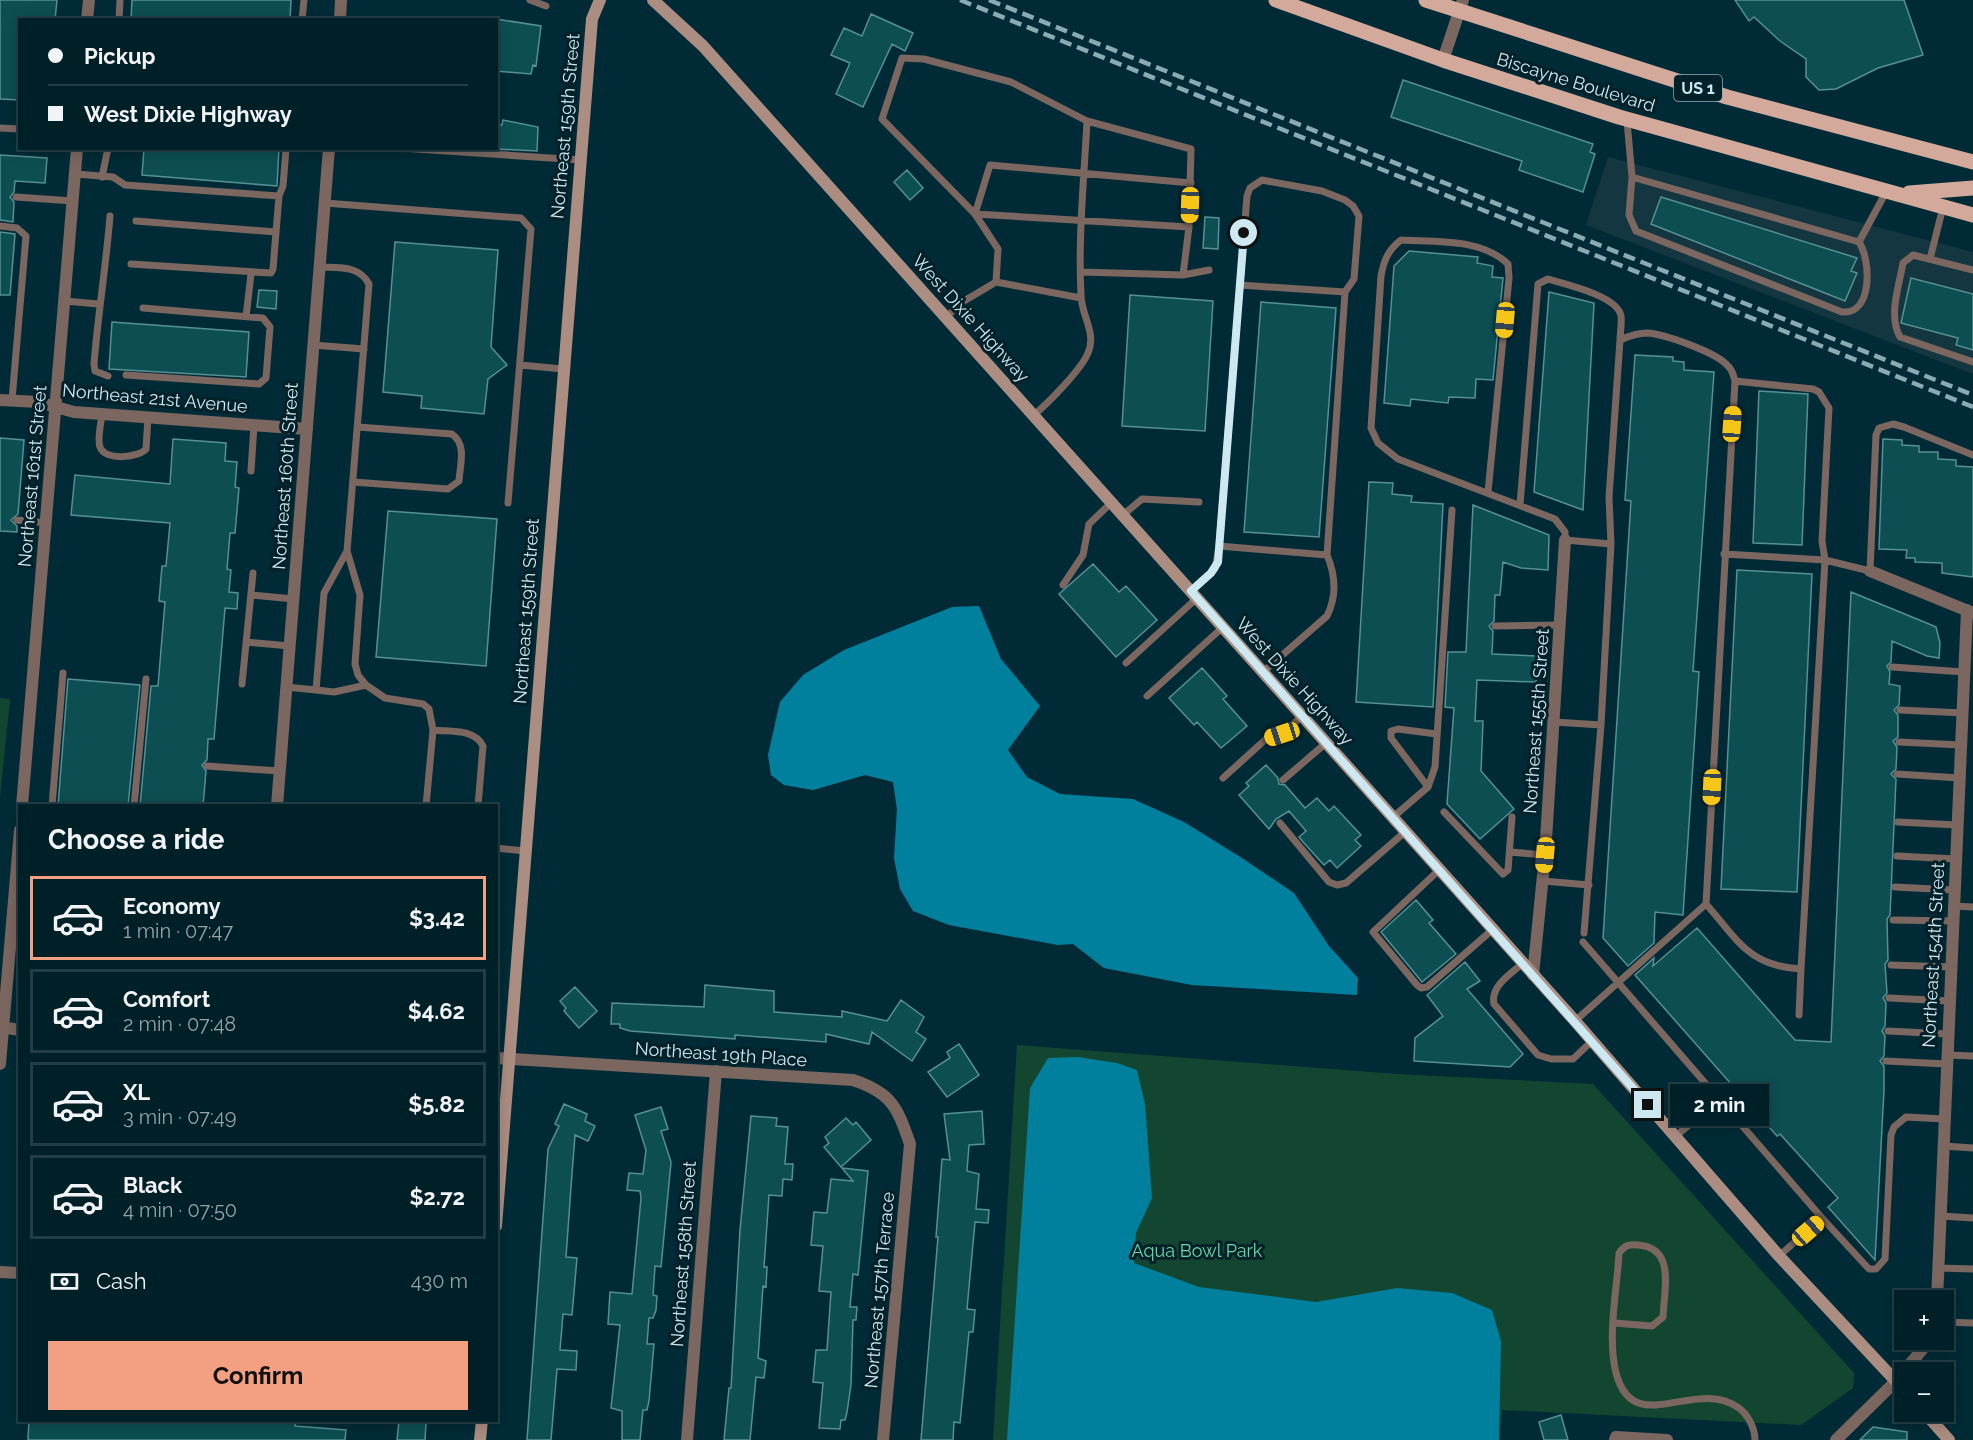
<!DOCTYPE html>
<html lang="en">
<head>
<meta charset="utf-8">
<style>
  :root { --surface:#002028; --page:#0e2d34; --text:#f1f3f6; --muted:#95a3a8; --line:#223e45; --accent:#f2a081 }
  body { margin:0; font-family:Raleway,sans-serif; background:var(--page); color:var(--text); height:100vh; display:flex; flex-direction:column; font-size:22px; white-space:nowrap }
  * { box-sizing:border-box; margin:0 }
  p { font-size:20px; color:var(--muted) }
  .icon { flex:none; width:33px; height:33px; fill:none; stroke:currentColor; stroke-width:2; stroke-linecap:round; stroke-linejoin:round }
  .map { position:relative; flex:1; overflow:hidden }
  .sheet { position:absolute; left:18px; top:804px; width:480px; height:618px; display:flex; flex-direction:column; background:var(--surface); border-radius:0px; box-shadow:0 3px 15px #0003,0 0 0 2px var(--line) }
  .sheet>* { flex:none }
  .guide { position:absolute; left:18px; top:18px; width:480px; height:132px; border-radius:0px; box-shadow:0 3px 15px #0003,0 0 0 2px var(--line); display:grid; align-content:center; height:132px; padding:0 30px; background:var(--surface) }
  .buttons { position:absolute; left:1894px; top:1290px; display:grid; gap:12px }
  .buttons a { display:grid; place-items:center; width:60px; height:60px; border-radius:0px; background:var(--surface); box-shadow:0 3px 15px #0003,0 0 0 2px var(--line); font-size:30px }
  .end { position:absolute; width:27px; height:27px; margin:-14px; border:8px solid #cde8f1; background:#111; box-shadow:0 0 0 3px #111 }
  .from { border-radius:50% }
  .bubble { position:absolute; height:42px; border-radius:0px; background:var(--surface); box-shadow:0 3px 15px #0003,0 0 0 2px var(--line); font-size:20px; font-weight:700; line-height:42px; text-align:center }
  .car { position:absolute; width:18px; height:36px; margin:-18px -9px; border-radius:8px; box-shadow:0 0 4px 2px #0007; background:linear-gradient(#f5c518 24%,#345 0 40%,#f5c518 0 76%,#345 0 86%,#f5c518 0) }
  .guide b { display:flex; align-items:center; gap:21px; height:57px; font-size:22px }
  .guide b+b { border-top:2px solid var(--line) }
  .guide i { width:15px; height:15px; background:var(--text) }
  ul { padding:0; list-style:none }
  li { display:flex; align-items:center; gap:18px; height:84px; margin:0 12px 9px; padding:0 18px; border:3px solid var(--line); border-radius:0px }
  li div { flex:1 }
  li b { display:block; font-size:22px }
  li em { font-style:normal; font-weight:700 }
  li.active { border-color:var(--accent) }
  li>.icon { width:54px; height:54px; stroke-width:1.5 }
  h2 { padding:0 30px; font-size:27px; line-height:72px }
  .pay { display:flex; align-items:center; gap:15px; height:66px; padding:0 30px; font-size:22px }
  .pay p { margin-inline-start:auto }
  .action { display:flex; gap:12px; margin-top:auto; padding:12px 30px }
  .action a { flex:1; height:69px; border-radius:0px; background:var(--accent); color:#111; font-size:24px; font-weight:700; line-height:69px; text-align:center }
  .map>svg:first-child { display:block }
  .built { fill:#143640 }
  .green { fill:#134630 }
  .water { fill:#00809d }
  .building { fill:#0c4e52; stroke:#559094; stroke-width:1.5 }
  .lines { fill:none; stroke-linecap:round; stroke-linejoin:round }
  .lane { stroke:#7b6760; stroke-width:7 }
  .street { stroke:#7b6760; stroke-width:12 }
  .secondary { stroke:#ac8d81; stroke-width:12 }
  .primary { stroke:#d2a99a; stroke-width:15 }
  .rail { stroke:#8aabb4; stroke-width:4.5; stroke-dasharray:12 6; stroke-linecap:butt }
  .route { stroke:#cde8f1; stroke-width:8 }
  .labels { text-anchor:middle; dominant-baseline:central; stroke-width:6; stroke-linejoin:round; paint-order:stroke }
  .shield { fill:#042028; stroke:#91acb5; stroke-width:1.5 }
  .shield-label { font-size:16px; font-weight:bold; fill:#cde8f1 }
  .street-label { font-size:18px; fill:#cde8f1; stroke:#042028 }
  .park-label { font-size:18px; fill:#64d9a4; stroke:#042028 }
</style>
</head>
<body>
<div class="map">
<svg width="1973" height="1440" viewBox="0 0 1973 1440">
  <rect width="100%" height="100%" fill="#002b36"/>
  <!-- built -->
  <path class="built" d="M1608,157L1973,252V374L1586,225Z"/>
  <!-- green -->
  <path class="green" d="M0,698L10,699L0,797Z
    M1017,1045L1397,1074L1593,1084L1854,1373L1853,1388L1801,1425L1502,1410L1499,1440H993Z"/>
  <!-- water -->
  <path class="water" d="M979,606L1001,659L1040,706L1008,750L1027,777L1060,794L1133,799L1184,822L1242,858L1294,893L1329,946L1358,978L1357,995L1192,985L1104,968L1073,944L1058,945L949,925L913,911L900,889L894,858L897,809L893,782L865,775L813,790L784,785L771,775L768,755L780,702L803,675L844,650L952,607Z
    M1078,1057L1117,1063L1137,1070L1145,1104L1152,1198L1136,1233L1134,1263L1199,1287L1316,1302L1397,1288L1452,1293L1492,1310L1501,1341L1499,1440H1007L1030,1088L1048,1058Z"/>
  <!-- building -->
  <path class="building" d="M0,0H57L55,20H20V100L0,99Z
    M132,0H291L290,20H131Z
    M1735,0H1904L1923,55L1878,68L1836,89L1819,90L1806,77V59L1780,41L1754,17L1749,21Z
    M871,14L913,33L905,51L892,44L863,107L836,94L850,63L831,55L844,28L862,36Z
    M496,19L541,26L536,66L533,65L531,74L496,71Z
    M1403,80L1593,144L1590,152L1595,154L1583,192L1519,170L1522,161L1391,117Z
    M503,120L538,127L537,151L496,149V125H502Z
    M144,148H279L277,186L142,175Z
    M0,155L47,158L45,183L15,181L14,192L10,197L14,202L13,222L0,220Z
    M907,170L923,188L910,200L894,182Z
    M1661,197L1857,258L1851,271L1857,273L1845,301L1651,224Z
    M1205,217L1219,218L1218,249L1203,248Z
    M0,232L15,234L10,295H0Z
    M395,242L498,250L491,347L507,365L488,379L484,414L421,408L422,396L383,392Z
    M1409,251L1478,257L1477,263L1493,266L1492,277L1503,278L1493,380L1476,379L1475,398L1449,397L1448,403L1411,399L1410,406L1384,403L1394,266Z
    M1911,278L1973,294V350L1956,345L1958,338L1901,323Z
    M259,290L277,291L276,309L257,307Z
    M1549,292L1594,303L1583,510L1534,492Z
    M1130,295L1213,301L1205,431L1122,426Z
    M1261,302L1336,308L1319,537L1244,532Z
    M112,322L249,332L246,377L109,369Z
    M1635,355L1673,357V361L1684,362V370L1714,372L1693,671L1699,672L1683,915L1655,912L1654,943L1628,966L1603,938L1631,501L1625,500Z
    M1759,391L1808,394L1802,545L1753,543Z
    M0,438L24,440L18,514L11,520L17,526V532L0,531Z
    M173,439L226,443L225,461L237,462L235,487L239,488L235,533H230L227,569L231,570L229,592L238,593L237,609L225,608L214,739H208L207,760L202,765L206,771L203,806H140L151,686H158L165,602L159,601L162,566H166L170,523L71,515L75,475L170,484Z
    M1883,439L1902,440V445L1919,446V452H1938V459L1956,460V466L1973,467V577L1942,573V563L1915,562V558H1906L1907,550L1879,549Z
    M1369,482L1393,483L1392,494L1412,496L1411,502L1443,504L1433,707L1356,702Z
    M1473,505L1549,535L1548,570L1521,568L1503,562L1500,595H1495L1494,621L1489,626L1493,631L1492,654L1538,656L1536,682L1477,680L1475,721H1483L1481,771L1514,809L1480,839L1447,804L1454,708L1445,707L1448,652H1466Z
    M388,511L497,519L486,666L376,657Z
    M1093,564L1119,592L1126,586L1157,620L1116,657L1059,594Z
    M1737,570L1812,574L1797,892L1721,889Z
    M1851,592L1929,624L1936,627L1940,643L1939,658L1927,656L1892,641L1891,662L1887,666L1890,672L1889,684L1900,686L1899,705L1894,710L1898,715V737L1893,741L1897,747L1896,769L1891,774L1896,779L1890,915L1887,919L1888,960L1885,964L1887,993L1883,998L1886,1003L1885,1026L1882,1031L1885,1036L1884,1056L1880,1061L1884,1066V1090L1875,1260L1828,1207L1838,1198L1780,1134L1777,1136L1635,975L1654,958L1653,966L1697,928L1795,1040L1831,1042Z
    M1202,668L1227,696L1223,699L1247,726L1221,748L1197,722L1194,725L1169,698Z
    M68,679L140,685L128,806H58Z
    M1266,765L1278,778L1279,784L1285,785L1305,808L1317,798L1329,811L1334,806L1361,835L1355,840L1361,846L1337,868L1330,860L1324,865L1304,843L1299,837L1306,831L1289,811L1276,819L1269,829L1239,795L1249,786L1246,783Z
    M1416,900L1433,920L1429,923L1456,954L1422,982L1381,932Z
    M1465,962L1480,981L1467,989L1523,1054L1510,1067L1414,1061L1415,1038L1443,1016L1427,995Z
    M705,985L774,991V1012L842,1017V1011L887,1021L901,1000L924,1017L916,1032L926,1039L912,1061L872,1032L869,1044L826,1034V1042L735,1035V1039L630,1031L620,1028V1024H611L612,1003L704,1007Z
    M575,987L597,1011L579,1028L564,1011L566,1008L560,1001Z
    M959,1044L979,1075L947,1097L928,1072L950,1058L947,1052Z
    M564,1104L587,1114L585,1121L595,1126L588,1141L575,1135L571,1187L566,1257L577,1258L572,1315L563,1314L560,1350L577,1351L576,1370L557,1369L551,1440H527L548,1149L559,1126L555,1124Z
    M661,1107L668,1129L661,1131L671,1162L661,1267L655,1266L653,1295L657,1296L656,1310L653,1318H649L647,1344H654L649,1401L647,1410H643L640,1440H622V1411L611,1408L620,1325L608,1324L610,1292L632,1294L641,1198L640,1191L627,1190L629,1173L643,1174L646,1150L635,1115Z
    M982,1111L984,1144L969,1145L967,1171L979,1174L976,1209L989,1210L988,1223L975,1222L967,1309L975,1310L973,1332H969L960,1423L954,1422L953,1440H921L938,1237H936L942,1159L950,1160L944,1114Z
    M751,1116L777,1118L776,1126L788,1127L785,1164H793L792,1180L783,1179L782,1196L769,1195L764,1267H767L766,1287L763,1286L759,1345L758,1358L766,1361L764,1378L756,1377L750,1440H724L729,1388H731L740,1230Z
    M846,1118L853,1125L856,1122L871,1140L841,1167L824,1147L829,1143L825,1137Z
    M842,1168L868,1171L858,1275L853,1274L850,1307H857L856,1320H853L851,1385L847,1412L845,1420H841L840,1429L819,1428L823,1383L813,1382L816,1350H827L831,1292L819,1291L823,1246L811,1245L814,1212L827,1213L831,1179L853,1181Z
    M1561,1415L1568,1440H1544L1539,1422Z
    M29,1420L295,1422V1426L346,1430L345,1440H28Z
    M399,1421L426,1423L425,1440H397Z
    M1873,1427L1907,1432V1440H1860Z"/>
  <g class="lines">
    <!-- lane -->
    <path class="lane" d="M530,0L546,6
      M119,20L120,0
      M302,20L304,0
      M1627,121L1632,177L1629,215L1636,231L1842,312C1873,315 1871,260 1859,242L1632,177
      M0,128L20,129
      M401,148L581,160
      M76,174L113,177L125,185L279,196L273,269L271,273L131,264
      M102,177L108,148
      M1262,180L1322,191L1345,200L1353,206L1359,216L1354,279L1345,292L1327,555L1219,546L1247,196L1250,188Z
      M279,196L283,186L286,149
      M16,197L73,201
      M325,203L521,218L531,229L508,503
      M975,214L990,165L1191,183
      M975,214L1189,227
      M136,221L276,232
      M0,226L17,228L26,236L12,400
      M1859,242L1886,192
      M1930,259L1943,207
      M320,267C339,268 359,265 369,284L347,551L360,595L355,664L358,675L366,685L385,698L423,704L429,709L433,730L426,806
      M1973,270L1913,255L1903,263C1899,286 1888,316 1900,337L1973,362
      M1081,272L1183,275L1209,270
      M996,282L998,249L975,214L882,119L902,58L924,59L1011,82L1087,121L1191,149L1189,227L1183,275
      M1240,285L1345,292
      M65,301L98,304
      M246,317L251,274
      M946,317L964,301L996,282L1081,298
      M313,345L364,349
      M520,365L563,369
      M126,375L259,384L266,378L270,327L263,318L143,308
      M108,376L95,371L94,364C98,314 106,266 110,216
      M102,414C101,424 97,439 100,447C105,461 138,458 146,449L148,417
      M1034,415C1048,403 1081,370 1088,353C1097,333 1081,315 1081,295C1078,237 1084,179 1087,121
      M251,471L254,425
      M353,482L448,489L459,481C460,464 467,445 452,434L358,427
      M1488,492L1509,278L1508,264C1481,238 1436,242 1401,240C1388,250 1384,260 1381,276L1371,428L1378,443L1398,459L1555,519L1565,532V540L1611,544
      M1520,505L1538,284L1548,279C1565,284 1618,296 1621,316C1622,324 1620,333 1620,340
      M1123,515L1142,499L1199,502
      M17,520L47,523
      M1724,554L1825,560L1822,541L1829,408L1819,392L1813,389L1735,381
      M1063,585L1083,555L1089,524L1112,502
      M1191,591L1215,569L1219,546
      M251,595L294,599
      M1495,626L1560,625
      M246,642L290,646
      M1126,663L1197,598
      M1892,667L1964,672
      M1263,672L1327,616C1337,596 1335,574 1327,555
      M242,684L253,573
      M286,687L316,690L324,593L347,551
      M316,690L334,692L366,685
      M1147,696L1223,627
      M1900,710L1963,713
      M1554,722L1601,725
      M433,730C450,732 474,728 483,746L478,806
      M1899,742L1961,745
      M207,766L279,771
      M1897,774L1960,778
      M1223,778L1266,739L1282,734L1302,716
      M1283,780L1326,743
      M1428,787L1391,738V731L1398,729L1437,734
      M52,806L63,673
      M134,806L146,679
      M1444,812L1503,874L1508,870L1512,817
      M1392,818L1428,787L1435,767L1452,510
      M1898,822L1957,825
      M1280,823L1329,882L1337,885L1346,883L1405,832
      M496,848L525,851
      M1510,852L1545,855
      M1897,856L1956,859
      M1439,870L1373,932L1417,985L1421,988L1427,987L1492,930
      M1543,881L1589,885
      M1895,887L1954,890
      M1706,904C1738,940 1748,966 1801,969L1799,1015
      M1953,906L1973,907
      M1893,920L1953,921
      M1583,942L1822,1218L1869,1269H1876L1885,1259L1891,1135L1894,1127L1906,1117L1944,1119
      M1523,963C1511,974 1490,986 1494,1004L1538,1055L1551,1059H1573L1592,1041
      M1891,965L1951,967
      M1801,969L1825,560L1870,571L1876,435L1879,428L1893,424L1904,427L1973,455
      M1889,998L1949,1001
      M1575,1021L1706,904L1735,381C1733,374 1732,369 1726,364C1714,352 1665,334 1647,333C1637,333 1629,336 1620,340L1609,497L1611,544L1601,725L1584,933
      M1888,1031L1947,1034
      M1946,1055L1973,1056
      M1886,1061L1946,1064
      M1676,1136L1719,1099
      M1944,1146L1973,1148
      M1941,1216L1973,1218
      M1779,1256L1822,1218
      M1939,1268L1973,1269
      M1944,1322L1973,1323
      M1614,1323L1652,1326L1663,1317C1664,1289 1676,1248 1638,1245C1629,1244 1625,1245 1619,1253C1617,1291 1607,1336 1616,1373C1634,1440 1695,1376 1739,1408C1748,1415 1755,1428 1755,1440"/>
    <!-- street -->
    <path class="street" d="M87,20L89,0
      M340,20L341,0
      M1443,60L1463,0
      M0,400L38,402L74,412L307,429
      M1870,571L1973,613
      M22,806L77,148
      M277,806L329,148
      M1533,975L1545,855L1565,540
      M0,1027L20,1030
      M496,1058L853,1080C892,1093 897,1107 910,1144L883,1440
      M0,1064L20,830
      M0,1272L20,1273
      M1937,1300L1967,610
      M687,1440L716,1071
      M1615,1440L1616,1437L1667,1440
      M1836,1440L1896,1381L1930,1340"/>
    <!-- secondary -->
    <path class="secondary" d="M653,0L703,46L1575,1021L1779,1256L1905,1391
      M496,1226L592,19L600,0
      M1924,1412L1949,1440
      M480,1440L482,1420"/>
    <!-- primary -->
    <path class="primary" d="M1276,0L1443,60L1619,117L1973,215
      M1426,0L1727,97L1973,162
      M1909,193L1973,188"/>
    <!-- rail -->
    <path class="rail" d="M960,0L1973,407
      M989,0L1973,395"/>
  </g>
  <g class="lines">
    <!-- route -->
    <path class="route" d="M1244,233L1218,562L1211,573L1191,591L1648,1105"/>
  </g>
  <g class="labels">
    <!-- shield labels -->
    <rect class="shield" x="1674" y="75" width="48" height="26" rx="4.5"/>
    <g class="shield-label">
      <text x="1698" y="88">US 1</text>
    </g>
    <!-- street labels -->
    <g class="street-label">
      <text transform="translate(1576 82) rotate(17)">Biscayne Boulevard</text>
      <text transform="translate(565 126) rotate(-85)">Northeast 159th Street</text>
      <text transform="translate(971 318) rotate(48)">West Dixie Highway</text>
      <text transform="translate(155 398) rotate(5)">Northeast 21st Avenue</text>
      <text transform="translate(32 476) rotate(-85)">Northeast 161st Street</text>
      <text transform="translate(285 476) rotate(-86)">Northeast 160th Street</text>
      <text transform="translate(526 611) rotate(-86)">Northeast 159th Street</text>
      <text transform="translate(1295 681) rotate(48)">West Dixie Highway</text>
      <text transform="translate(1536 721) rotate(-86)">Northeast 155th Street</text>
      <text transform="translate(1933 955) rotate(-87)">Northeast 154th Street</text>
      <text transform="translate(721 1054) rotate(4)">Northeast 19th Place</text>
      <text transform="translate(683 1254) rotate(-86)">Northeast 158th Street</text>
      <text transform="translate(879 1290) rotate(-85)">Northeast 157th Terrace</text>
    </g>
    <!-- park labels -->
    <g class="park-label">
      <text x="1197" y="1250">Aqua Bowl Park</text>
    </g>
  </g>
</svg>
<div class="buttons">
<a>+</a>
<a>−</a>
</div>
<i class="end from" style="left:1244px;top:233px"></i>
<i class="end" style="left:1648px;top:1105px"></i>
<div class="bubble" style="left:1670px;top:1084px;width:99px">2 min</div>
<i class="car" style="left:1190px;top:205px;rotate:182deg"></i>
<i class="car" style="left:1505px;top:320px;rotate:185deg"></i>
<i class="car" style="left:1732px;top:424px;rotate:4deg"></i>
<i class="car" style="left:1282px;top:734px;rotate:252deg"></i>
<i class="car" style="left:1712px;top:787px;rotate:183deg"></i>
<i class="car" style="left:1545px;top:855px;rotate:185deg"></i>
<i class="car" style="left:1808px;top:1231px;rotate:49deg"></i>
<div class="guide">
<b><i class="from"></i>Pickup</b>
<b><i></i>West Dixie Highway</b>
</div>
<section class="sheet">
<h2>Choose a ride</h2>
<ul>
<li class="active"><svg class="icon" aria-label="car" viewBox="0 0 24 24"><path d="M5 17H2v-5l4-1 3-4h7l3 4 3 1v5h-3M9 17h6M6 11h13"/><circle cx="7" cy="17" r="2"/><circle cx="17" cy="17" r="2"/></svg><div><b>Economy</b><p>1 min · 07:47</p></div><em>$3.42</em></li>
<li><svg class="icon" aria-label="car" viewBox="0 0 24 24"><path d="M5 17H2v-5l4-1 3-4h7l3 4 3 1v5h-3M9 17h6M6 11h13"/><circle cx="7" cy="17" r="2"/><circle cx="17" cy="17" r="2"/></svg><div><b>Comfort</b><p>2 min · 07:48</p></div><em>$4.62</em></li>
<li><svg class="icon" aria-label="car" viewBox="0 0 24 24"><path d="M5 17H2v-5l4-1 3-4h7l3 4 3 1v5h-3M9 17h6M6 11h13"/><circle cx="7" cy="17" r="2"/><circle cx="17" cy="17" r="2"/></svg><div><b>XL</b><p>3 min · 07:49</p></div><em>$5.82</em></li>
<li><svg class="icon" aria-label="car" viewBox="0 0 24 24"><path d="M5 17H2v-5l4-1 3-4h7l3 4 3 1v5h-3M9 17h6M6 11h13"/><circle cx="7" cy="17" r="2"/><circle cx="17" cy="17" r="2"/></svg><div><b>Black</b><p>4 min · 07:50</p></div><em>$2.72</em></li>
</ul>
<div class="pay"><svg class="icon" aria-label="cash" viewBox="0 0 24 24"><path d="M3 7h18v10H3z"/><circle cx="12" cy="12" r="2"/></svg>Cash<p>430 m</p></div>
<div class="action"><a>Confirm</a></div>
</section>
</div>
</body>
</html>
